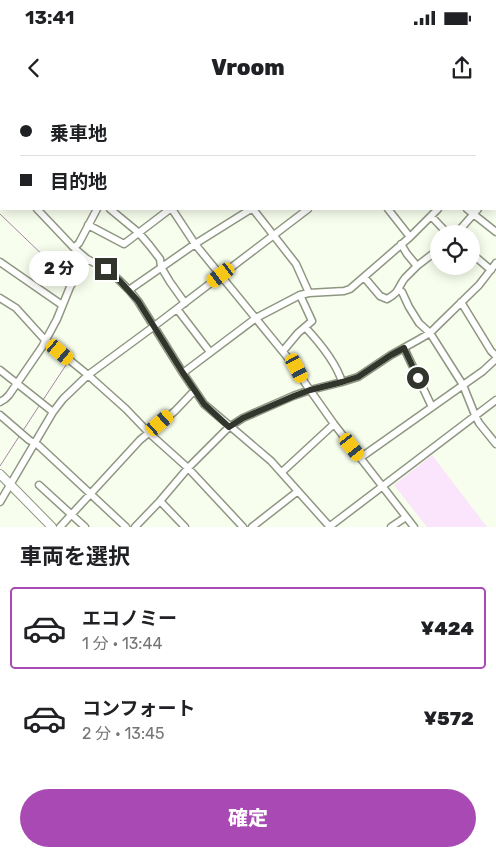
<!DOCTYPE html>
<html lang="ja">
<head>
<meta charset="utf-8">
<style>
  :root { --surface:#fff; --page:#f6f6f6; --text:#202124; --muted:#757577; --line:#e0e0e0; --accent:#a94ab4 }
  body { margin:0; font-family:Rubik,"Noto Sans JP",sans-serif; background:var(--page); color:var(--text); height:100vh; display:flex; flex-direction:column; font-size:19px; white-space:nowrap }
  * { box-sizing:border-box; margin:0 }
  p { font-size:16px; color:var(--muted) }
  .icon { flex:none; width:28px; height:28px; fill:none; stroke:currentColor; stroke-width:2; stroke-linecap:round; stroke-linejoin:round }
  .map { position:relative; height:427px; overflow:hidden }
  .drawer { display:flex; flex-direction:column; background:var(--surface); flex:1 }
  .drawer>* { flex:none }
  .banner { position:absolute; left:0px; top:0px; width:496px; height:110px; box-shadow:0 2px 12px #0003; display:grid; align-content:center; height:110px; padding:0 20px; background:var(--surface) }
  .buttons { position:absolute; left:430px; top:125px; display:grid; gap:10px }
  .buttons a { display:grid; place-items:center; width:50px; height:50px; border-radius:50%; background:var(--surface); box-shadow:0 2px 12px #0003; font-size:25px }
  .end { position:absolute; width:22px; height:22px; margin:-11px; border:6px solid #31352c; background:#fff; box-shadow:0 0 0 2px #fff }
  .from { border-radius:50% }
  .bubble { position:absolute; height:35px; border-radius:18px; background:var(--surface); box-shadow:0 2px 12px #0003; font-size:16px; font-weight:800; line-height:35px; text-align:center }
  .car { position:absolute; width:15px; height:30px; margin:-15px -8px; border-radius:6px; box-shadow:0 0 4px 1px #0007; background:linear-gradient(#f5c518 24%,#345 0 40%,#f5c518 0 76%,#345 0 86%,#f5c518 0) }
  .banner b { display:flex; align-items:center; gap:18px; height:48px; font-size:19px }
  .banner b+b { border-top:1px solid var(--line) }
  .banner i { width:12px; height:12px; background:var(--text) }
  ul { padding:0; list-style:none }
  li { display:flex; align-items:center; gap:15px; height:82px; margin:0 10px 8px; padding:0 10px; border:2px solid transparent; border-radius:5px }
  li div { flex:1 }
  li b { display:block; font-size:19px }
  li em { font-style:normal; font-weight:800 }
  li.current { border-color:var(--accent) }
  li>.icon { width:45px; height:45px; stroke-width:1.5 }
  h2 { padding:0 20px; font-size:22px; line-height:60px }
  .primary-button { display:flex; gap:10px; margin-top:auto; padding:10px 20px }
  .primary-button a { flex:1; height:58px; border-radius:30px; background:var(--accent); color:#fff; font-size:20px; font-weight:800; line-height:58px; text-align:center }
  .status { display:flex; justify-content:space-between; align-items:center; height:35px; padding:0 25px; background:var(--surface); direction:ltr }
  .status svg { height:14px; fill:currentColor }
  header { display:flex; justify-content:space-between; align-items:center; height:65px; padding:0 20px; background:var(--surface); font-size:22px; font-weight:800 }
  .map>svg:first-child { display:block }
  .green { fill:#fbe5fd }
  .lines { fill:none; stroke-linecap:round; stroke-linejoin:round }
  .stream { stroke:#a688a7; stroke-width:1 }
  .minor-casing { stroke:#8e9782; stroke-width:9 }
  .major-casing { stroke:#8e9782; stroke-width:10 }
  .minor { stroke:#fff; stroke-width:6 }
  .major { stroke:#fff; stroke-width:8 }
  .route { stroke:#31352c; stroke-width:6 }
</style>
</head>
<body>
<div class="status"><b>13:41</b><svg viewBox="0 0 49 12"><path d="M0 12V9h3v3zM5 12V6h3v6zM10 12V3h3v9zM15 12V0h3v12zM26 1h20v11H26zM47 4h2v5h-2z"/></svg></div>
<header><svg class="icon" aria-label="back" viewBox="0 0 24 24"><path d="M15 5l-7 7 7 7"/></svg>Vroom<svg class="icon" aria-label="share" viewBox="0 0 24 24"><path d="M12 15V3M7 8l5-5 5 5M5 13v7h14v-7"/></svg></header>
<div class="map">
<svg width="496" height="427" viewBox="0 0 496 427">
  <rect width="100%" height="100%" fill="#f7feed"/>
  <!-- green -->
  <path class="green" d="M432,355L487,427H427L394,385Z"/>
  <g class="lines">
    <!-- stream -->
    <path class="stream" d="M4,0L6,1
      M16,1L17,0
      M0,35L1,32
      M0,45L1,46
      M0,114L51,163
      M43,300L68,262
      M22,332L39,306
      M0,366L20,335"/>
    <defs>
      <path id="minor" d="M124,0L126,1
        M159,0L162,1
        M305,0L306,1
        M376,0L377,1
        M11,1L12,0
        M136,1V0
        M186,1L187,0
        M448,1L450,0
        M0,25L1,22
        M0,70L1,71
        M495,86L496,85
        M37,109L74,148L87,159L106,169L119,180L129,190L138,201L183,273L204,304L271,361L330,427
        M110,109L139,133L150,146L160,159L161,167L170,182L185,203
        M172,109L195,144L297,269L305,283L334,324L414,427
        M253,109L296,164L309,193
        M388,109L410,137
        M467,109L496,132
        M431,116L448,134
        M88,125L124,144L170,109
        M456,134L478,109
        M74,148L79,143L97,109
        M471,153L491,170
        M0,162L62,205
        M417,166L439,149
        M364,177L380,196L387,199C401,191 397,188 405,178C409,174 413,170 417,166L407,154L401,144
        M129,190L195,144L251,109
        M399,190L402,192L409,207L419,223L430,233L463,285L475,315L479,323L496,344
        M300,195L312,221L305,227C319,242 336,262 342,282
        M0,198L16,208L45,240L88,275L153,227L308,109
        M461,202L491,251L496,256
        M177,209L210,252
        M404,248L432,307
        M283,251L298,233L305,227
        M0,270L53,312
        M183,273L256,218L300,195L309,193L344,191L350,189L410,137L438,109
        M0,302L5,299L9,295L42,247L57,219L70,187L87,159
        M0,315L29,340L38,345L126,427
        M360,358L483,271L496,259
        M282,372L334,324
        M39,385L85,427
        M160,401L185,427
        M0,402L53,312L63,299L88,275L126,309L149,333L188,368L243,427
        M60,427L140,340L175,311L194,291
        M135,427L160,401L188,368L229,327L243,318L293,296L310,290L342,282L358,277L391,255L418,240L430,233L437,226L479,185L496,163
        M252,427L298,391
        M329,427L496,300
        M391,427L406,417"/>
      <path id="major" d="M0,374L52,427"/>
    </defs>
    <!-- minor casing -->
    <use href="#minor" class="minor-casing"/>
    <!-- major casing -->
    <use href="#major" class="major-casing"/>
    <!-- minor -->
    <use href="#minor" class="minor"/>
    <!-- major -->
    <use href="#major" class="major"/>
  </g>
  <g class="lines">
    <!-- route -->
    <path class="route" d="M106,169L119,180L138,201L183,273L204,304L229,327L243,318L294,296L310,290L342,282L358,277L391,255L404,248L418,278"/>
  </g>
</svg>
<div class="buttons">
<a><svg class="icon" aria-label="locate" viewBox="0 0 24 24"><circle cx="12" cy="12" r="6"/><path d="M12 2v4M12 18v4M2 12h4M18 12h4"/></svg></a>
</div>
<i class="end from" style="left:418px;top:278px"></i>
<i class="end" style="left:106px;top:169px"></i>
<div class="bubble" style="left:29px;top:151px;width:60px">2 分</div>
<i class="car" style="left:221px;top:175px;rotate:233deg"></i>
<i class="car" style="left:60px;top:252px;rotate:130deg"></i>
<i class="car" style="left:297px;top:268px;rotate:152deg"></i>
<i class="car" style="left:160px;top:323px;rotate:49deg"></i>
<i class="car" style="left:352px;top:347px;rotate:142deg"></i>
<div class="banner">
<b><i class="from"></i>乗車地</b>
<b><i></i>目的地</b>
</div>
</div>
<section class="drawer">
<h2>車両を選択</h2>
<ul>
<li class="current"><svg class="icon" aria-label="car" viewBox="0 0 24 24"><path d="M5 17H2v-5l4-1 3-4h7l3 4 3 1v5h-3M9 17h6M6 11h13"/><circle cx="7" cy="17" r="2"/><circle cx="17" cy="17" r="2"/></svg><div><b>エコノミー</b><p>1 分 · 13:44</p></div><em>¥424</em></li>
<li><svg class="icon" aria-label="car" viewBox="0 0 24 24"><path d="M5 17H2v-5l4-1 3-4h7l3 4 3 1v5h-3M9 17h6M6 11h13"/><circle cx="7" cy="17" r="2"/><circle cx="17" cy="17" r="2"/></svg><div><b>コンフォート</b><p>2 分 · 13:45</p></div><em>¥572</em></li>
</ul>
<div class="primary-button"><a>確定</a></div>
</section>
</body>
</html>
